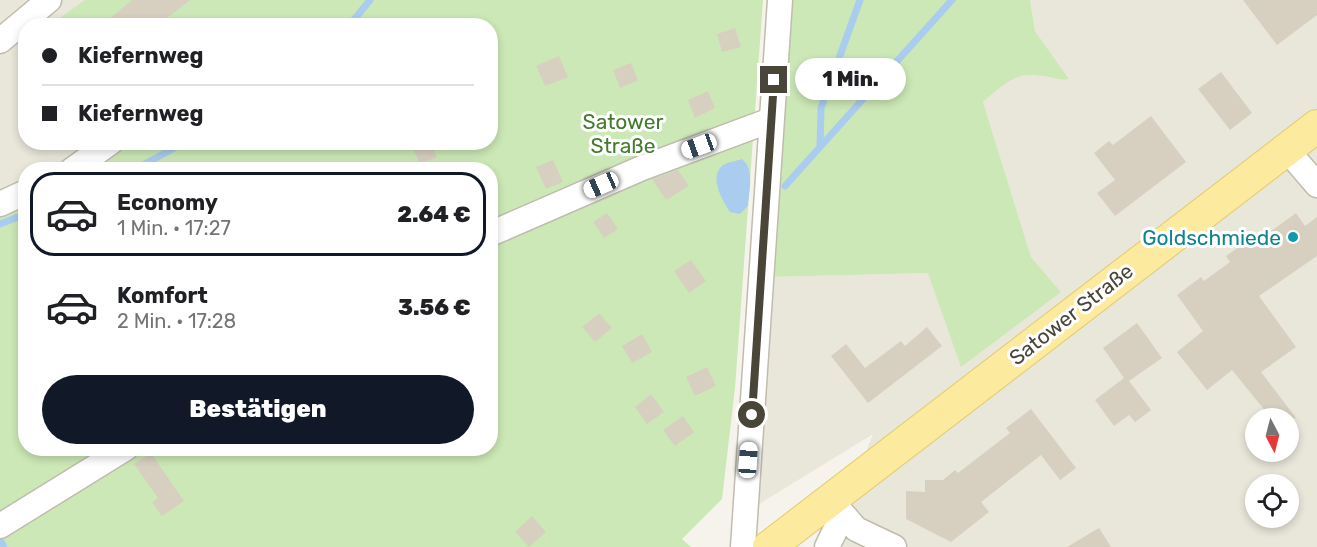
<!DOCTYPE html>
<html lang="de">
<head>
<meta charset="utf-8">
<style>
  :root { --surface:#fff; --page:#f2f2f2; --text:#202124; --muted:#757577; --line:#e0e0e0; --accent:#111827 }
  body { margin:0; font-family:Rubik,sans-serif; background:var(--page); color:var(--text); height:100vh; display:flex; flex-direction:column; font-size:22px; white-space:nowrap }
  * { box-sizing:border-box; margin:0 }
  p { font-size:20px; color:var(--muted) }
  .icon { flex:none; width:33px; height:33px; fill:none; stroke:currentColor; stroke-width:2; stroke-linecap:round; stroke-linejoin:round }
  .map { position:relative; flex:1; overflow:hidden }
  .panel { position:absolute; left:18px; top:162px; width:480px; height:294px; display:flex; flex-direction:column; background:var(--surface); border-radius:24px; box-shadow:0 3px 9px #0003 }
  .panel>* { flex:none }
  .hud { position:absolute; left:18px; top:18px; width:480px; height:132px; border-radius:24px; box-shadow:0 3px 9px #0003; display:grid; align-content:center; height:132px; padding:0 24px; background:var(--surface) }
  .needle { width:39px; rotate:173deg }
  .fabs { position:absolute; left:1245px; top:408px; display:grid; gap:12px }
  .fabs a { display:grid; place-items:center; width:54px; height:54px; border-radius:50%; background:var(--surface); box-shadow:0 3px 9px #0003; font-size:30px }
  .end { position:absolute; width:27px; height:27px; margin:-14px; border:8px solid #4a4539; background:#fff; box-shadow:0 0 0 3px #fff }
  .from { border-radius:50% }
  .bubble { position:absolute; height:42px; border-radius:21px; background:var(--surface); box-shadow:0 3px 9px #0003; font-size:20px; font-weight:800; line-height:42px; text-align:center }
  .car { position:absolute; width:18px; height:36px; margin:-18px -9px; border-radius:8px; box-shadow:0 0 4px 2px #0007; background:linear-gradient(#fff 24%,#345 0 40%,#fff 0 76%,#345 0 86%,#fff 0) }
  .hud b { display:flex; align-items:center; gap:21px; height:57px; font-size:22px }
  .hud b+b { border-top:2px solid var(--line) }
  .hud i { width:15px; height:15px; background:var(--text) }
  ul { padding:10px 0 0; list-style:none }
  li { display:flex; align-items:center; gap:18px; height:84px; margin:0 12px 9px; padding:0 12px; border:3px solid transparent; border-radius:24px }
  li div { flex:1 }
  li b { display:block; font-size:22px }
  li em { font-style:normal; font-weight:800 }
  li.on { border-color:var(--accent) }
  li>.icon { width:54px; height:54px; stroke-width:1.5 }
  .cta { display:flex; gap:12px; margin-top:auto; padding:12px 24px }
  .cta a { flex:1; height:69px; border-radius:36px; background:var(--accent); color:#fff; font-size:24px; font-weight:800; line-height:69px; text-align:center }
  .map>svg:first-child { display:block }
  .residential { fill:#e9e6da; fill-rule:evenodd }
  .green { fill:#cce8b6 }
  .water { fill:#aaccef }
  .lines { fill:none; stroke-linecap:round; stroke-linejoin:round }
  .stream { stroke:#aaccef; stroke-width:7 }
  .building { fill:#d7d0c1 }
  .minor-casing { stroke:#c1bcae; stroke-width:27 }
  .major-casing { stroke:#e2cb6d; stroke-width:34 }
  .minor { stroke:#fff; stroke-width:24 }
  .major { stroke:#fceb9e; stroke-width:32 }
  .route { stroke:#4a4539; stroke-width:8 }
  .culture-dot { fill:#0f9aa8; stroke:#fff; stroke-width:2 }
  .labels { text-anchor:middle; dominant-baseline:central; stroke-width:6; stroke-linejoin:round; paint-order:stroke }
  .park-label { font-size:21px; fill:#427b2c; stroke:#fff }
  .culture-label { font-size:21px; fill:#0d838f; stroke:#fff; text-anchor:end }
  .street-label { font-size:21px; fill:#4a4539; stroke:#fff }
</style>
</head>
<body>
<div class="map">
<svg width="1317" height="547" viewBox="0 0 1317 547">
  <rect width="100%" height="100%" fill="#f5f3eb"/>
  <!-- residential -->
  <path class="residential" d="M0,0H263L233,25L26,26V142L91,143L59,169L26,170L25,186L0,193Z
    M1030,0H1317V547H844L831,541L873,434L759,504L751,495L769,277L928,273L1060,291L1031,257L983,102L1009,79L1031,73L1064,80L1069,79L1035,31ZM1256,418H1288V452H1256ZM1256,484H1288V518H1256Z"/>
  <!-- green -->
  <path class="green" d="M85,0H763L735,388L722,499L682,539L691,547H0V190L18,185L25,179L26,448H490V170L58,169L80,150L75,143L490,142V26L50,25Z
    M792,0H1030L1035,31L1069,79L1064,80C1020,71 1017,72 983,102L1031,257L1061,292L961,367L928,273L769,277Z"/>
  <!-- water -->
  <path class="water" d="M742,159C755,169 749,191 748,206L740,214L730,212C723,201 708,177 723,165C728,162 737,161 742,159Z"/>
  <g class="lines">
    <!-- stream -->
    <path class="stream" d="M349,26L370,0
      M820,146L821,108L860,0
      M134,170L185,142
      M785,186L952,0
      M0,224L26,214
      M0,540L4,547"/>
  </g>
  <!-- building -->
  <path class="building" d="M132,0H190L157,26H101Z
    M1243,0H1317V15L1277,45Z
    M735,28L741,47L722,52L717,34Z
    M559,56L568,77L545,86L536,66Z
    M631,63L638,80L620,88L613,70Z
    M1221,72L1252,113L1230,130L1198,89Z
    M708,91L715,108L695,118L688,100Z
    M1151,116L1186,162L1115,216L1097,193L1115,180L1094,153L1109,141L1113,145Z
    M410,142H430L437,157L420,164Z
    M553,160L563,182L546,189L536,167Z
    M678,170L689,186L666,200L652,179Z
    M607,213L618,229L604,238L593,222Z
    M1296,213L1305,226L1317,217V256L1259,296L1296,347L1261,372L1296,418H1271L1232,370L1207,390L1177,352L1203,331L1177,295L1201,277L1204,281L1230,262L1226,256L1256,235L1259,240Z
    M691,260L706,281L689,293L674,271Z
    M599,313L612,328L595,342L582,327Z
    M1137,323L1162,358L1129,381L1151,410L1135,422L1129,415L1114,426L1095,400L1124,378L1103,348Z
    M927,327L942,346L868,403L831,356L846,344L865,368L901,341L905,346Z
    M642,334L652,352L632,363L622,346Z
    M707,367L716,386L695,396L686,377Z
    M651,394L664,412L647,424L635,407Z
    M1031,409L1076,468L1060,480L1041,455L981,502L989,512L951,542L906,519V491L925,492V480H943L955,470L958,473L1010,433L1006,428Z
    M683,416L694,432L675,446L663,430Z
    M151,453L184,501L162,516L152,502L158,498L134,464Z
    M532,516L546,532L529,547L515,532Z
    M1099,528L1111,547H1067Z"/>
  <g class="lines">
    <defs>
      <path id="minor" d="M0,41L49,0
        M1286,149L1317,185
        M72,170L111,142
        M0,204L26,192
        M490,234L642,168L771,120
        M830,499L856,529L894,547
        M0,526L126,448
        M743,547L780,0
        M827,547L843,514"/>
      <path id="major" d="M769,547L1317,126"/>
    </defs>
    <!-- minor casing -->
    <use href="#minor" class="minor-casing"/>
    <!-- major casing -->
    <use href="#major" class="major-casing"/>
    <!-- minor -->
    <use href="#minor" class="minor"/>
    <!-- major -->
    <use href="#major" class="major"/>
  </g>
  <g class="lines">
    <!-- route -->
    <path class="route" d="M752,415L774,80"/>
  </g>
  <!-- markers -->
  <circle class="culture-dot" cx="1293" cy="237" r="6"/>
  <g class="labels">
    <!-- park labels -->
    <g class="park-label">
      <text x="623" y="121">Satower<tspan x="623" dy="24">Straße</tspan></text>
    </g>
    <!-- culture labels -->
    <g class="culture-label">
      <text x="1281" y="237">Goldschmiede</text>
    </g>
    <!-- street labels -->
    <g class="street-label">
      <text transform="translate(1071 314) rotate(-38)">Satower Straße</text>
    </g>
  </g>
</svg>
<div class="fabs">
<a><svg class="needle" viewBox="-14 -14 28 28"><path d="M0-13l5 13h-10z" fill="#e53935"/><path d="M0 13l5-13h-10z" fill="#757577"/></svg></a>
<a><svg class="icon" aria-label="locate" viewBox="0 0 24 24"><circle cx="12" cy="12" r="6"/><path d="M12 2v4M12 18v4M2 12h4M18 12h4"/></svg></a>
</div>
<i class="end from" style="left:752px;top:415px"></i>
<i class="end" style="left:774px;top:80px"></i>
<div class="bubble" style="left:795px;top:58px;width:111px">1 Min.</div>
<i class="car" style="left:699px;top:146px;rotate:250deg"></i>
<i class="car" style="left:601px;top:185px;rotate:246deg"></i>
<i class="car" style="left:748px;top:460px;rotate:4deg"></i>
<div class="hud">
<b><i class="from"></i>Kiefernweg</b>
<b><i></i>Kiefernweg</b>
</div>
<section class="panel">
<ul>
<li class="on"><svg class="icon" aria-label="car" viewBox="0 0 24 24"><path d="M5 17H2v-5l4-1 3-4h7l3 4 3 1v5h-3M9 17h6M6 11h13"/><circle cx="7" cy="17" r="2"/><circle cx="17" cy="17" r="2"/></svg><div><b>Economy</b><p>1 Min. · 17:27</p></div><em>2.64 €</em></li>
<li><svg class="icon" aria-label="car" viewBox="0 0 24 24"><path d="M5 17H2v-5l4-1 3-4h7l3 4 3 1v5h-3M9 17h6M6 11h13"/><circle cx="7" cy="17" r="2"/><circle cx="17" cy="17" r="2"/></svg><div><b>Komfort</b><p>2 Min. · 17:28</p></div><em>3.56 €</em></li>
</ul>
<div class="cta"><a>Bestätigen</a></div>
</section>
</div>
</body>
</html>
